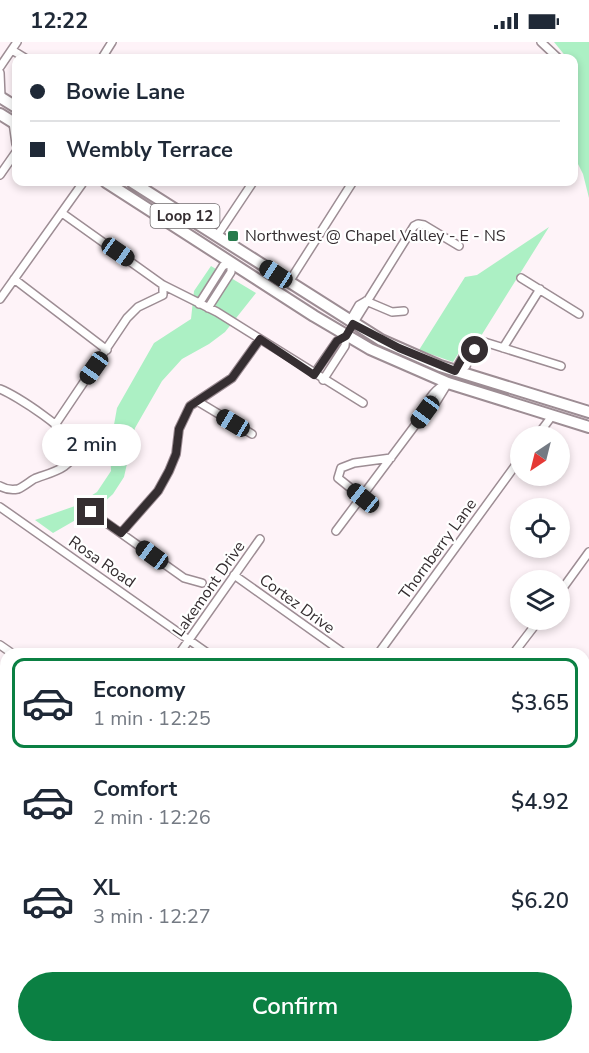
<!DOCTYPE html>
<html lang="en">
<head>
<meta charset="utf-8">
<style>
  :root { --surface:#fff; --page:#f2f2f3; --text:#1f2937; --muted:#747a83; --line:#e0e1e3; --accent:#0b8043 }
  body { margin:0; font-family:"Nunito Sans",sans-serif; background:var(--page); color:var(--text); height:100vh; display:flex; flex-direction:column; font-size:22px; white-space:nowrap }
  * { box-sizing:border-box; margin:0 }
  p { font-size:20px; color:var(--muted) }
  .icon { flex:none; width:33px; height:33px; fill:none; stroke:currentColor; stroke-width:2; stroke-linecap:round; stroke-linejoin:round }
  .map { position:relative; flex:1; overflow:hidden }
  .panel { position:absolute; left:0px; top:606px; width:590px; height:405px; display:flex; flex-direction:column; background:var(--surface); border-radius:18px 18px 0 0; box-shadow:0 3px 9px #0003 }
  .panel>* { flex:none }
  .banner { position:absolute; left:12px; top:12px; width:566px; height:132px; border-radius:12px; box-shadow:0 3px 9px #0003; display:grid; align-content:center; height:132px; padding:0 18px; background:var(--surface) }
  .needle { width:39px; rotate:215deg }
  .fabs { position:absolute; left:510px; top:384px; display:grid; gap:12px }
  .fabs a { display:grid; place-items:center; width:60px; height:60px; border-radius:50%; background:var(--surface); box-shadow:0 3px 9px #0003; font-size:30px }
  .end { position:absolute; width:27px; height:27px; margin:-14px; border:8px solid #352e31; background:#fff; box-shadow:0 0 0 3px #fff }
  .from { border-radius:50% }
  .bubble { position:absolute; height:42px; border-radius:21px; background:var(--surface); box-shadow:0 3px 9px #0003; font-size:20px; font-weight:600; line-height:42px; text-align:center }
  .car { position:absolute; width:18px; height:36px; margin:-18px -9px; border-radius:8px; box-shadow:0 0 4px 2px #0007; background:linear-gradient(#222 24%,#8ab4d8 0 40%,#222 0 76%,#8ab4d8 0 86%,#222 0) }
  .banner b { display:flex; align-items:center; gap:21px; height:57px; font-size:22px }
  .banner b+b { border-top:2px solid var(--line) }
  .banner i { width:15px; height:15px; background:var(--text) }
  ul { padding:10px 0 0; list-style:none }
  li { display:flex; align-items:center; gap:18px; height:90px; margin:0 12px 9px; padding:0 6px; border:3px solid transparent; border-radius:12px }
  li div { flex:1 }
  li b { display:block; font-size:22px }
  li em { font-style:normal; font-weight:600 }
  li.selected { border-color:var(--accent) }
  li>.icon { width:54px; height:54px; stroke-width:1.5 }
  .action { display:flex; gap:12px; margin-top:auto; padding:12px 18px }
  .action a { flex:1; height:69px; border-radius:36px; background:var(--accent); color:#fff; font-size:24px; font-weight:600; line-height:69px; text-align:center }
  .status { display:flex; justify-content:space-between; align-items:center; height:42px; padding:0 30px; background:var(--surface); direction:ltr }
  .status svg { height:16px; fill:currentColor }
  .map>svg:first-child { display:block }
  .green { fill:#acf0c4 }
  .lines { fill:none; stroke-linecap:round; stroke-linejoin:round }
  .street-casing { stroke:#9d8d94; stroke-width:10 }
  .primary-casing { stroke:#9d8d94; stroke-width:14 }
  .street { stroke:#fff; stroke-width:7 }
  .primary { stroke:#fff; stroke-width:10 }
  .route { stroke:#352e31; stroke-width:8 }
  .poi-dot { fill:#277b4d; stroke:#fff; stroke-width:2 }
  .labels { text-anchor:middle; dominant-baseline:central; stroke-width:4.5; stroke-linejoin:round; paint-order:stroke }
  .shield { fill:#fff; stroke:#726d6f; stroke-width:1.5 }
  .shield-label { font-size:15px; font-weight:bold; fill:#352e31 }
  .poi-label { font-size:16px; fill:#352e31; stroke:#fff; text-anchor:start }
  .street-label { font-size:16px; fill:#352e31; stroke:#fff }
</style>
</head>
<body>
<div class="status"><b>12:22</b><svg viewBox="0 0 49 12"><path d="M0 12V9h3v3zM5 12V6h3v6zM10 12V3h3v9zM15 12V0h3v12zM26 1h20v11H26zM47 4h2v5h-2z"/></svg></div>
<div class="map">
<svg width="589" height="1011" viewBox="0 0 589 1011">
  <rect width="100%" height="100%" fill="#fef3f8"/>
  <!-- green -->
  <path class="green" d="M554,0H589V156L583,132L573,112V16H567Z
    M549,185L481,294L471,291L453,320L419,308L465,235L477,233Z
    M211,224L256,251L225,290L209,302L182,317L162,339L135,386L124,435L113,452L100,464L53,491L35,478L75,464L97,450L111,429L110,405L117,366L154,301L191,277L194,249Z"/>
  <g class="lines">
    <defs>
      <path id="street" d="M541,0L558,16
        M12,8L25,16
        M102,16L112,0
        M0,25L17,0
        M0,31L1,55
        M13,80L16,102
        M0,133L16,110
        M62,171L163,243L217,270L363,361
        M217,194L253,140
        M521,236L579,272
        M14,237L107,308
        M289,240L352,141
        M0,257L82,142
        M366,259L392,270L404,269
        M199,262L223,224L231,220V230L208,266
        M353,280L352,275L359,263L366,259
        M353,282L414,184L418,182L424,183L459,204
        M478,298L561,324
        M503,306L540,247
        M456,328L466,324L478,298
        M455,329L469,304L478,298
        M314,332L337,299L346,294
        M323,338L345,304L346,294
        M0,347C15,353 74,390 74,406C75,427 48,431 34,437C29,440 23,445 18,447C12,448 5,447 0,444
        M197,359L252,392
        M425,370L432,367L448,341
        M55,383L127,276L138,265L163,253V243
        M537,394L552,374
        M363,456L338,436L341,426L354,421L391,416
        M0,465L209,612
        M91,470L184,536L202,541
        M336,489L425,370C427,356 436,346 448,341
        M121,491L158,449L169,429L176,412L179,387L190,364L232,336L260,297
        M234,533L345,612
        M560,550L589,510
        M0,603L13,612
        M179,612L260,497
        M378,612L520,417
        M513,612L539,578
        M584,679L589,671
        M0,740L6,744
        M584,781L589,785
        M0,865L6,857
        M584,908L589,912
        M0,985H6
        M55,1005L63,1011
        M223,1005L232,1011
        M382,1005L391,1011
        M540,1005L548,1011
        M345,1011L350,1005"/>
      <path id="primary" d="M0,55L16,65
        M0,72L16,82
        M106,140L314,274L370,307L448,341L589,385
        M132,140L381,298L440,324L589,370"/>
    </defs>
    <!-- street casing -->
    <use href="#street" class="street-casing"/>
    <!-- primary casing -->
    <use href="#primary" class="primary-casing"/>
    <!-- street -->
    <use href="#street" class="street"/>
    <!-- primary -->
    <use href="#primary" class="primary"/>
  </g>
  <g class="lines">
    <!-- route -->
    <path class="route" d="M91,470L121,491L158,449L169,429L176,412L179,387L190,364L232,336L260,297L314,333L337,299L346,294L353,282L399,306L455,329L469,304L478,298L475,308"/>
  </g>
  <!-- markers -->
  <rect class="poi-dot" x="227" y="188" width="12" height="12" rx="3"/>
  <g class="labels">
    <!-- shield labels -->
    <rect class="shield" x="150.5" y="162" width="69" height="24" rx="4.5"/>
    <g class="shield-label">
      <text x="185" y="174">Loop 12</text>
    </g>
    <!-- poi labels -->
    <g class="poi-label">
      <text x="245" y="194">Northwest @ Chapel Valley - E - NS</text>
    </g>
    <!-- street labels -->
    <g class="street-label">
      <text transform="translate(438 507) rotate(-54)">Thornberry Lane</text>
      <text transform="translate(102 520) rotate(35)">Rosa Road</text>
      <text transform="translate(209 547) rotate(-55)">Lakemont Drive</text>
      <text transform="translate(297 562) rotate(36)">Cortez Drive</text>
    </g>
  </g>
</svg>
<div class="fabs">
<a><svg class="needle" viewBox="-14 -14 28 28"><path d="M0-13l5 13h-10z" fill="#e53935"/><path d="M0 13l5-13h-10z" fill="#747a83"/></svg></a>
<a><svg class="icon" aria-label="locate" viewBox="0 0 24 24"><circle cx="12" cy="12" r="6"/><path d="M12 2v4M12 18v4M2 12h4M18 12h4"/></svg></a>
<a><svg class="icon" aria-label="layers" viewBox="0 0 24 24"><path d="M12 4l9 5-9 5-9-5zM3 14l9 5 9-5"/></svg></a>
</div>
<i class="end from" style="left:475px;top:308px"></i>
<i class="end" style="left:91px;top:470px"></i>
<div class="bubble" style="left:42px;top:382px;width:99px">2 min</div>
<i class="car" style="left:118px;top:210px;rotate:125deg"></i>
<i class="car" style="left:276px;top:232px;rotate:303deg"></i>
<i class="car" style="left:94px;top:326px;rotate:215deg"></i>
<i class="car" style="left:425px;top:370px;rotate:216deg"></i>
<i class="car" style="left:233px;top:381px;rotate:301deg"></i>
<i class="car" style="left:363px;top:456px;rotate:309deg"></i>
<i class="car" style="left:152px;top:513px;rotate:306deg"></i>
<div class="banner">
<b><i class="from"></i>Bowie Lane</b>
<b><i></i>Wembly Terrace</b>
</div>
<section class="panel">
<ul>
<li class="selected"><svg class="icon" aria-label="car" viewBox="0 0 24 24"><path d="M5 17H2v-5l4-1 3-4h7l3 4 3 1v5h-3M9 17h6M6 11h13"/><circle cx="7" cy="17" r="2"/><circle cx="17" cy="17" r="2"/></svg><div><b>Economy</b><p>1 min · 12:25</p></div><em>$3.65</em></li>
<li><svg class="icon" aria-label="car" viewBox="0 0 24 24"><path d="M5 17H2v-5l4-1 3-4h7l3 4 3 1v5h-3M9 17h6M6 11h13"/><circle cx="7" cy="17" r="2"/><circle cx="17" cy="17" r="2"/></svg><div><b>Comfort</b><p>2 min · 12:26</p></div><em>$4.92</em></li>
<li><svg class="icon" aria-label="car" viewBox="0 0 24 24"><path d="M5 17H2v-5l4-1 3-4h7l3 4 3 1v5h-3M9 17h6M6 11h13"/><circle cx="7" cy="17" r="2"/><circle cx="17" cy="17" r="2"/></svg><div><b>XL</b><p>3 min · 12:27</p></div><em>$6.20</em></li>
</ul>
<div class="action"><a>Confirm</a></div>
</section>
</div>
</body>
</html>
